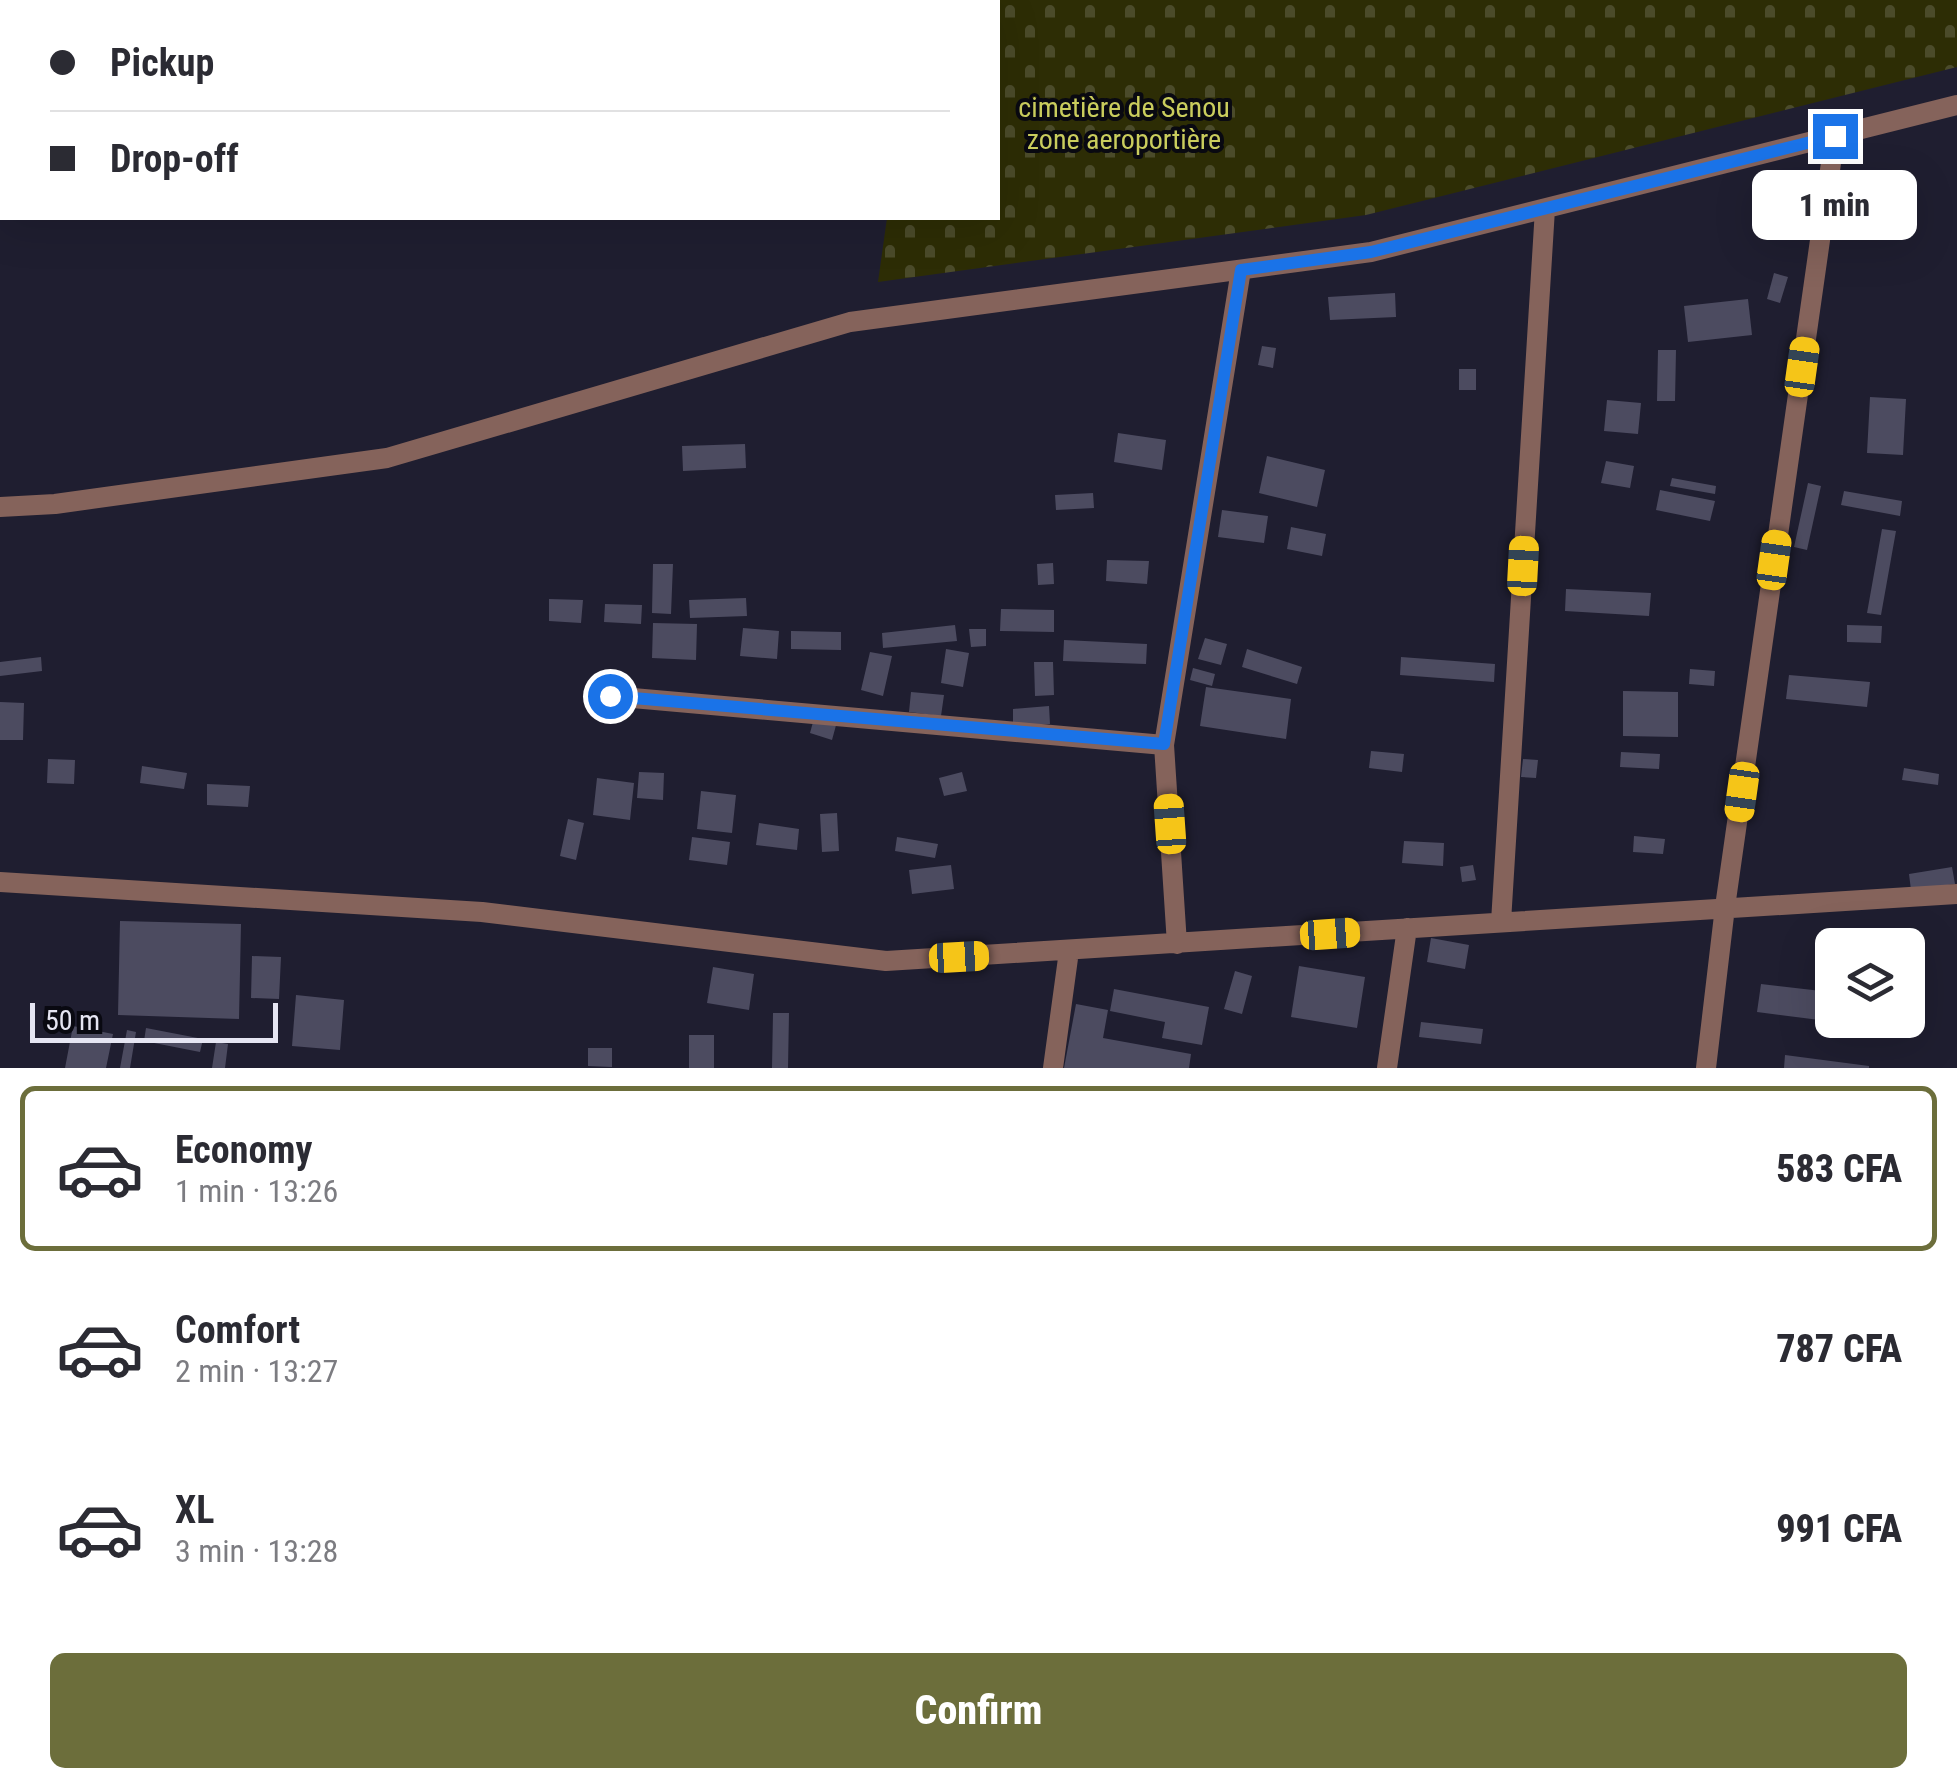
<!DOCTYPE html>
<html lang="en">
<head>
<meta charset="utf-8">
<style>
  :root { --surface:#fff; --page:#f7f7f7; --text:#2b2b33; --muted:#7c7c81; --line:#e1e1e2; --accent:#6c6e3b }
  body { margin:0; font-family:"Roboto Condensed",sans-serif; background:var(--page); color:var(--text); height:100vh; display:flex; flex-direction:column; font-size:38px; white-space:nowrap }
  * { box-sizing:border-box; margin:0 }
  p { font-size:32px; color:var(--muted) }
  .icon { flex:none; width:55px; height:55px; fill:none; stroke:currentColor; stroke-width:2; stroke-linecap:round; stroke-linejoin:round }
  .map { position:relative; height:1068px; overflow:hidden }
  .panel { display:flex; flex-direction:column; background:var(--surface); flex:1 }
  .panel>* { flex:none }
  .guide { position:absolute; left:0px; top:0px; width:1000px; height:220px; box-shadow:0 10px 40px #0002; display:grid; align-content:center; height:220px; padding:0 50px; background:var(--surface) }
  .tools { position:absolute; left:1815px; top:928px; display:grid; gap:20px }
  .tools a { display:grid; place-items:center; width:110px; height:110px; border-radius:15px; background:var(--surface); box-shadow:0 10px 40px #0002; font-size:50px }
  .scale { position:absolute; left:30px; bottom:25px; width:248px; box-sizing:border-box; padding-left:10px; border:5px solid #e5e5f2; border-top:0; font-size:28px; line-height:35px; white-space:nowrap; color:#e5e5f2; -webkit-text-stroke:8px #090911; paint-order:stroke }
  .end { position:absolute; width:45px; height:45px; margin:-22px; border:12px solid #1a73e8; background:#fff; box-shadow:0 0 0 5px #fff }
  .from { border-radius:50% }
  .bubble { position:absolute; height:70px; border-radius:15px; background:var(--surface); box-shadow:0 10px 40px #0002; font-size:32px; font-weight:800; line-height:70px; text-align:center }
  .car { position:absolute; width:30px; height:60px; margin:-30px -15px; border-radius:12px; box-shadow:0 0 8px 2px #0007; background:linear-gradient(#f5c518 24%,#345 0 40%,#f5c518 0 76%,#345 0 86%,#f5c518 0) }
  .guide b { display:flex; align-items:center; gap:35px; height:95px; font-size:38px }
  .guide b+b { border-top:2px solid var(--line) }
  .guide i { width:25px; height:25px; background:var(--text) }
  ul { padding:18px 0 0; list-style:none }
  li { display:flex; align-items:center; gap:30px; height:165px; margin:0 20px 15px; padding:0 30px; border:5px solid transparent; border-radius:15px }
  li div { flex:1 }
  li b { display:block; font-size:38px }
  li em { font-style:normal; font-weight:800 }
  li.current { border-color:var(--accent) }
  li>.icon { width:90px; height:90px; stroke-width:1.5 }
  .action { display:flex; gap:20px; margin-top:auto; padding:20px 50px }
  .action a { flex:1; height:115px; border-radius:15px; background:var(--accent); color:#fff; font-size:40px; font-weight:800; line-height:115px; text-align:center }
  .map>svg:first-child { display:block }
  .cemetery { fill:url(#cemetery-stones) }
  .building { fill:#4c4b60 }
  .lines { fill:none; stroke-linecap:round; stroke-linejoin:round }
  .minor { stroke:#85635b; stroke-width:20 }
  .route { stroke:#1a73e8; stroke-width:12 }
  .labels { text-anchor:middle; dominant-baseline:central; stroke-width:8; stroke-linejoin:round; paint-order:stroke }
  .park-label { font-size:28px; fill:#cacd5d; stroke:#090911 }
</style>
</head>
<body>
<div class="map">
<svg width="1957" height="1068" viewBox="0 0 1957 1068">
  <defs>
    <pattern id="cemetery-stones" width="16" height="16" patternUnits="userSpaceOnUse" patternTransform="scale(2.5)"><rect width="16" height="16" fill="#2d2d05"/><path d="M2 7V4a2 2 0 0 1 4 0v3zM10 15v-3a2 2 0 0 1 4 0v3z" fill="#4b4b2a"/></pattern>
  </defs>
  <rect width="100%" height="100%" fill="#1f1e30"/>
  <!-- cemetery -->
  <path class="cemetery" d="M916,0H1957V67L1366,215L878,282L887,218H998V2H916Z"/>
  <!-- building -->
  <path class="building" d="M1774,273L1788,277L1780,303L1767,299Z
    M1395,293L1396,317L1330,320L1328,297Z
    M1748,299L1752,335L1688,342L1684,306Z
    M1262,346L1276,348L1273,368L1258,365Z
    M1658,350H1676L1675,401H1657Z
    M1459,369H1476V390H1459Z
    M1870,397L1906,399L1903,455L1867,453Z
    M1607,400L1641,403L1638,434L1604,431Z
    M1118,433L1166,440L1162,470L1114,462Z
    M745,444L746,468L683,471L682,446Z
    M1267,456L1325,470L1317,507L1259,493Z
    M1606,461L1634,466L1630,488L1601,483Z
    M1672,478L1716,486L1715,494L1670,486Z
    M1808,483L1821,486L1807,550L1794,547Z
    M1660,490L1715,501L1710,521L1656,510Z
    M1844,491L1902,501L1900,516L1841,505Z
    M1093,493L1094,508L1056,510L1055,495Z
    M1222,510L1268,516L1264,543L1218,537Z
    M1291,527L1326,534L1322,556L1287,549Z
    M1882,529L1896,531L1881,615L1867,613Z
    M1107,560L1149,561L1147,584L1106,581Z
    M1053,563L1054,584L1038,585L1037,564Z
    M653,564H673L671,614L652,613Z
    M1566,589L1651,593L1649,616L1565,611Z
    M746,598L747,616L690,618L689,600Z
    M549,599L583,600L581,623L549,621Z
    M605,604L642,605L641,624L604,622Z
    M1001,609L1054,610V632L1000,631Z
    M653,623L697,624L696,660L652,658Z
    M955,625L957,641L883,648L882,633Z
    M1847,625L1882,626L1881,643L1847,642Z
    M743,628L779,631L777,659L740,656Z
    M969,629H986V646L971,647Z
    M791,631L841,632V650L791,649Z
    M1205,638L1227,644L1221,665L1198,659Z
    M1064,640L1147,644L1146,664L1063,661Z
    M946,649L969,653L963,687L941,683Z
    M1247,649L1302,667L1297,684L1242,667Z
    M870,652L892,656L883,696L861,690Z
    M41,657L42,671L0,676V662Z
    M1401,657L1495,664L1494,682L1400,675Z
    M1034,662H1053L1054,695L1035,696Z
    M1193,668L1215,674L1212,686L1190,680Z
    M1690,669L1715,671L1714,686L1689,684Z
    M1789,675L1870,682L1867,707L1786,699Z
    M1206,687L1291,699L1286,739L1200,726Z
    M1623,691L1678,692V737L1623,736Z
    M911,692L944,695L941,716L909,712Z
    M0,702L24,703L23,740H0Z
    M1049,706L1050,724L1013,726V709Z
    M816,711L838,718L832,740L810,733Z
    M1371,751L1404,754L1402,772L1369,768Z
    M1621,752L1660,754L1659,769L1620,767Z
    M48,759L75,760L74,784L47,783Z
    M1523,759L1538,760L1536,778L1521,777Z
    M142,766L187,773L184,789L140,783Z
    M1904,768L1939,774L1938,785L1902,780Z
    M639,772L664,773L663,800L637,798Z
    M962,772L967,791L944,796L939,778Z
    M597,778L634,783L630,820L593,815Z
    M207,784L250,786L248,807L207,805Z
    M701,791L736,795L732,833L697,829Z
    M837,813L839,851L822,852L820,814Z
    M568,819L584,823L576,860L560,856Z
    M759,823L799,829L797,850L756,845Z
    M1634,836L1665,839L1663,854L1633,852Z
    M692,837L730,842L727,865L689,860Z
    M897,837L938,844L935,858L895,851Z
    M1404,841L1444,843L1443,866L1402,863Z
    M951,865L954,889L912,894L909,870Z
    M1473,865L1476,880L1462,882L1460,867Z
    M1952,867L1955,884L1911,890L1909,874Z
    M120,921L241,924L239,1019L118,1015Z
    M1431,938L1469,945L1465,969L1427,962Z
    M252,956L281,957L279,999L251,998Z
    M1299,966L1365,977L1357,1028L1291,1017Z
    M713,967L754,974L749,1010L707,1003Z
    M1235,971L1252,976L1242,1014L1224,1009Z
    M1761,984L1830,992L1827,1021L1757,1012Z
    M1114,989L1209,1007L1202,1045L1162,1038L1165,1022L1110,1011Z
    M296,995L344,1000L340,1050L292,1046Z
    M1076,1004L1108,1010L1103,1038L1191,1054L1189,1068H1064Z
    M773,1013H789L788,1068H772Z
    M1421,1022L1483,1029L1481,1044L1419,1037Z
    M73,1026L113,1034L106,1068H65Z
    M146,1028L203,1039L200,1052L144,1041Z
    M127,1030L136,1032L130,1068H120Z
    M689,1035H714V1068H689Z
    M216,1042L228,1044L225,1068H212Z
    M588,1048H612V1067L588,1066Z
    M1785,1055L1869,1066V1068H1784Z"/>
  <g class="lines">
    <!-- minor -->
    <path class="minor" d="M0,507L55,504L387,458L850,322L1371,252L1957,105
      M610,696L1164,745
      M0,882L482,912L886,961L1957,894
      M1501,922L1545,209
      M1177,944L1164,745L1241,270
      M1053,1068L1069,951
      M1387,1068L1407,928
      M1706,1068L1725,907L1835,135"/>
  </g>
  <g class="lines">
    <!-- route -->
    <path class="route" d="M610,696L1164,744L1241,270L1371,252L1835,136"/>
  </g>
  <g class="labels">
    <!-- park labels -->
    <g class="park-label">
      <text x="1124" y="107">cimetière de Senou<tspan x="1124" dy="32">zone aeroportière</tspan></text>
    </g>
  </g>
</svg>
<div class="tools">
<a><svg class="icon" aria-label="layers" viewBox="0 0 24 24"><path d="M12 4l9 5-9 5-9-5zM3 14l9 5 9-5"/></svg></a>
</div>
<div class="scale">50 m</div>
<i class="end from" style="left:610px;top:696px"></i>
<i class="end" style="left:1835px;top:136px"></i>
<div class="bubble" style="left:1752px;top:170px;width:165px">1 min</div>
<i class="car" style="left:1802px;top:367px;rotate:8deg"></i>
<i class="car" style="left:1774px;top:560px;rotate:8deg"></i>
<i class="car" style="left:1523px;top:566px;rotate:3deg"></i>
<i class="car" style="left:1742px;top:792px;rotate:188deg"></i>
<i class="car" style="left:1170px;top:824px;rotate:356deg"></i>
<i class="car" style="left:1330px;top:934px;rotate:86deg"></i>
<i class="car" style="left:959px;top:957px;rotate:87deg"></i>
<div class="guide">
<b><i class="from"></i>Pickup</b>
<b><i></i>Drop-off</b>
</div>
</div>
<section class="panel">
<ul>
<li class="current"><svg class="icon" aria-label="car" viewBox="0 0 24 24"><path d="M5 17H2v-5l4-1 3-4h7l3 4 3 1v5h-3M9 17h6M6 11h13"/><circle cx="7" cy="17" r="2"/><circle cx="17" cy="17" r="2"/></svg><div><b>Economy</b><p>1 min · 13:26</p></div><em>583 CFA</em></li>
<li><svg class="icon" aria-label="car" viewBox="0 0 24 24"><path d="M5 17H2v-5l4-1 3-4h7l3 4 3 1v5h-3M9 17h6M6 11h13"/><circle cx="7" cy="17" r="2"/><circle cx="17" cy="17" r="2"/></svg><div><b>Comfort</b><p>2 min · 13:27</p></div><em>787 CFA</em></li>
<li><svg class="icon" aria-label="car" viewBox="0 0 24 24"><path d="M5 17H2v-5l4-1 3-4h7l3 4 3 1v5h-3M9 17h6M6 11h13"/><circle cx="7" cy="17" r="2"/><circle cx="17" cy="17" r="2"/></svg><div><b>XL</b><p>3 min · 13:28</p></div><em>991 CFA</em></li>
</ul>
<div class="action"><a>Confirm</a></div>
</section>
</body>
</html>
